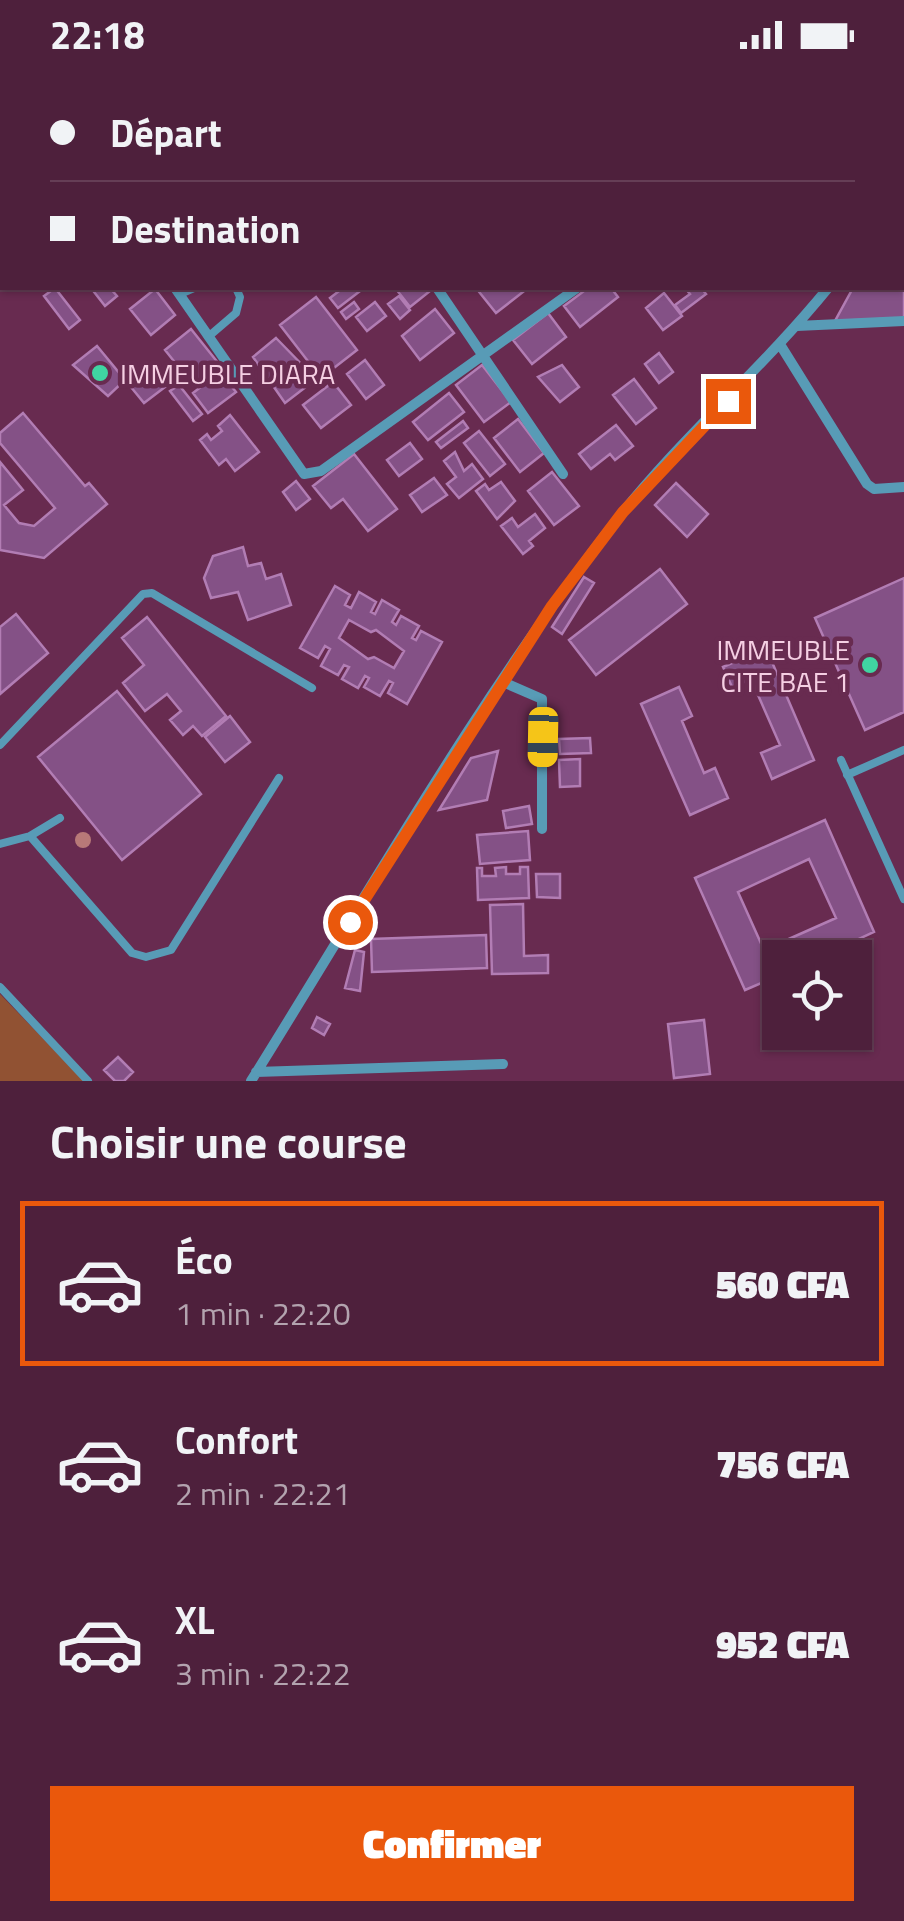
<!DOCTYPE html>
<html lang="fr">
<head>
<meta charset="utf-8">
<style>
  :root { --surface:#4e203c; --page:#552843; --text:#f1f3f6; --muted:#b3a3af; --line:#653e56; --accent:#ea580c }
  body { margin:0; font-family:"Titillium Web",sans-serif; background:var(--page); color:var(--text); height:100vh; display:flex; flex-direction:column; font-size:38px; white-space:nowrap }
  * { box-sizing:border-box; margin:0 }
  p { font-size:32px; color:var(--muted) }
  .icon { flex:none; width:55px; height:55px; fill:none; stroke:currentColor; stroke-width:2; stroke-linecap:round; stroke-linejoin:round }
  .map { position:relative; height:1011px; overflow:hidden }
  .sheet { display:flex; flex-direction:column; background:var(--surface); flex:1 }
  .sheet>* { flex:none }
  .hud { position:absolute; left:0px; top:0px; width:905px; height:220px; box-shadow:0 2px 8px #0004,0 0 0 2px var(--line); display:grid; align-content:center; height:220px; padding:0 50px; background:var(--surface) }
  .tools { position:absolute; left:762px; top:870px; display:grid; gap:20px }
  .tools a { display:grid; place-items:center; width:110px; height:110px; border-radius:0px; background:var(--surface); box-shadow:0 2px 8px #0004,0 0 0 2px var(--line); font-size:50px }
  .end { position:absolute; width:45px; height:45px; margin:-22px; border:12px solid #ea580c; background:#fff; box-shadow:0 0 0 5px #fff }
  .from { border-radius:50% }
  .car { position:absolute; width:30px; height:60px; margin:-30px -15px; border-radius:12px; box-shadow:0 0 8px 2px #0007; background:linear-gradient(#f5c518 24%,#345 0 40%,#f5c518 0 76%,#345 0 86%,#f5c518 0) }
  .hud b { display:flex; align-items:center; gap:35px; height:95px; font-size:38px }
  .hud b+b { border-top:2px solid var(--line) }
  .hud i { width:25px; height:25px; background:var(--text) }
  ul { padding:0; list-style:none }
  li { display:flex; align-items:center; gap:30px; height:165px; margin:0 20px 15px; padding:0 30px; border:5px solid transparent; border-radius:0px }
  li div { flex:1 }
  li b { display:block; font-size:38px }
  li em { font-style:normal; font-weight:800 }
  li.active { border-color:var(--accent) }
  li>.icon { width:90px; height:90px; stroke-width:1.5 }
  h2 { padding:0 50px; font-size:45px; line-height:120px }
  .cta { display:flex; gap:20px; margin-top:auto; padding:20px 50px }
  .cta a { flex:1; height:115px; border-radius:0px; background:var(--accent); color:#fff; font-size:40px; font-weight:800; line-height:115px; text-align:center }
  .status { display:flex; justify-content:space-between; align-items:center; height:70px; padding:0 50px; background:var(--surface); direction:ltr }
  .status svg { height:28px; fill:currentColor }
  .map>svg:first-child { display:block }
  .green { fill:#915233 }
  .building { fill:#845186; stroke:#b27db4; stroke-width:2.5; fill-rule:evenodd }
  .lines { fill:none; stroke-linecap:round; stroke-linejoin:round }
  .lane { stroke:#589bb6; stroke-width:8 }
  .street { stroke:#589bb6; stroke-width:10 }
  .tree { fill:#b87978 }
  .route { stroke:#ea580c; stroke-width:12 }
  .poi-dot { fill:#40d4a2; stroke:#682b50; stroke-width:4 }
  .labels { text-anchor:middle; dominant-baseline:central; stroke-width:9; stroke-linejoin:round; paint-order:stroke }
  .poi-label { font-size:28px; fill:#f5cfe3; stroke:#682b50; text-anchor:start }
</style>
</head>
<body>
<div class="status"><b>22:18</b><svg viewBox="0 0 49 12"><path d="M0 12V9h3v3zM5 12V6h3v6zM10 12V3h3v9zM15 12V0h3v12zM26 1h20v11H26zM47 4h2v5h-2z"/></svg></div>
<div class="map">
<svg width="904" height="1011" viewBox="0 0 904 1011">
  <rect width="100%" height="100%" fill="#682b50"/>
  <!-- green -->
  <path class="green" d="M0,924L84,1011H0Z"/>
  <!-- building -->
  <path class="building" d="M625,0L627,2L585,1L587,0Z
    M904,203V248L835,251L853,218H902Z
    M55,218L80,250L69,259L44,226Z
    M91,218H110L117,226L105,236Z
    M343,218H364L338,238L330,228Z
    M428,218L430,221L410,237L396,219Z
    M476,218H528L496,243Z
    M588,218H611L618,227L580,257L564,236Z
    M685,218H701L706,224L681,243L675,235L690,224Z
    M155,219L175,245L151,265L130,239Z
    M664,223L682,246L663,260L646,238Z
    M399,226L410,240L400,249L388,234Z
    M316,227L357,280L321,308L280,255Z
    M354,232L359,239L346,249L341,242Z
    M375,232L386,246L367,261L356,247Z
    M435,239L454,263L420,290L402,266Z
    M548,243L566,267L532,294L513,270Z
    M191,259L219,294L193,315L165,280Z
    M276,268L316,309L285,333L253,287Z
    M97,276L125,310L108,326L73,295Z
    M659,283L673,302L659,313L645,294Z
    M365,290L384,315L366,329L347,304Z
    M147,294L165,317L144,333L126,311Z
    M482,295L511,332L484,352L456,315Z
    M562,295L579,317L560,332L538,307Z
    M220,302L236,322L208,343L193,323Z
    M634,309L656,338L636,354L613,325Z
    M333,312L351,335L321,358L303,335Z
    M179,315L202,344L193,351L170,321Z
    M449,323L464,342L428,370L413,352Z
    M23,343L85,416L89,413L107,434L44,488L0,480V392L23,420L4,435L19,453L34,456L55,438L0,373V363Z
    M230,345L259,382L235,401L226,389L219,395L200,370L207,364L211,370L222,361L218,356Z
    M518,349L544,383L520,402L494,368Z
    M463,351L468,358L441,378L436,372Z
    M616,355L633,376L615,390L610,384L591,399L579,384Z
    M479,361L505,394L490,406L464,373Z
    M410,373L422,389L399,406L387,390Z
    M455,382L464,401L472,394L483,409L459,428L447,414L456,407L444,391Z
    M354,384L397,439L368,461L343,429L331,438L313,416Z
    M552,402L579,436L554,455L528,421Z
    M434,408L447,425L422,442L410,425Z
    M296,411L310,429L296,440L283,422Z
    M501,412L515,431L497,449L476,421L485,414L489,420Z
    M676,413L708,444L687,467L655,435Z
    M535,444L545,458L529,471L533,476L523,484L501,456L512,448L518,457Z
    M243,477L248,496L261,493L266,509L281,504L291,535L248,550L238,522L211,528L204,508L213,486Z
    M660,499L687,534L596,605L569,570Z
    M584,507L594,513L562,564L552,557Z
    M904,508V642L865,660L815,548Z
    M335,516L350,525L345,535L351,538L359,522L376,532L371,542L375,544L382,530L399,540L392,552L396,555L401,546L419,556L412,568L416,570L421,561L442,572L407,634L388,623L393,613L389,611L380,626L364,617L369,608L365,606L358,618L342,609L349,597L344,595L338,605L321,596L330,579L325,576L318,588L300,578ZM349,550L371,562L376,560L404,581L394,598L374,587L368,589L339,568Z
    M16,544L48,583L0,624V557Z
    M147,547L226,646L202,666L193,656L183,665L170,650L181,641L167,624L145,641L123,613L144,595L122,568Z
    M766,578L814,690L772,709L761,683L780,675L751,609L732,617L723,597Z
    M679,617L692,646L682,651L704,703L715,698L728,728L690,745L641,634Z
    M117,621L201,724L122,790L38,687Z
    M230,646L250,672L225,692L205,667Z
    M590,668L591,683L560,684L559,669Z
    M498,681L487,730L439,740L471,688Z
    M580,689V716L560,717L559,690Z
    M529,736L532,754L506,758L503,741Z
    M825,750L874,862L818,888H780V905L745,920L695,808ZM809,789L836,848L764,880L738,822Z
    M528,761L530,790L480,794L477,765Z
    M506,797V804H520V797H528L529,828L478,830L477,798H482V806H496L495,798Z
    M536,804H560V828L537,827Z
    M523,834L524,886L548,885V903L492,904L490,835Z
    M486,865L487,898L372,902L371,869Z
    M355,880L364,882L360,921L345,918Z
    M317,947L330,954L324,965L312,958Z
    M704,950L710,1004L674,1008L668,954Z
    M118,987L133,1002L124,1011H115L104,1000Z"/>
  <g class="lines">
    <!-- lane -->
    <path class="lane" d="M180,224L194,218
      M208,267L236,243L240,227L236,218
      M0,675L143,524L152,523L312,618
      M841,690L904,829
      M847,705L904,680
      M30,766L132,883L146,887L171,880L279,708
      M0,774L30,766L60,748
      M0,917L88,1011"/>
    <!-- street -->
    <path class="street" d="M32,0L34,2
      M289,0L291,2
      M554,0L556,2
      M217,2L221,0
      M902,126L904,124
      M175,218L304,404L321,401L577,218
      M437,218L563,404
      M797,256L904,251
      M781,276L867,414L874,419L904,417
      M503,612L542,629V759
      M256,1002L503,994
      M251,1011C369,822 482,622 619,447C682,367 763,298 828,218"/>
  </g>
  <!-- trees -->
  <circle class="tree" cx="83" cy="770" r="8"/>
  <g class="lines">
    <!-- route -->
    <path class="route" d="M350,852L552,536L623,442L728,331"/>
  </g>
  <!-- markers -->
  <g class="poi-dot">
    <circle cx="100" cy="303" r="10"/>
    <circle cx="870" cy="595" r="10"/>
  </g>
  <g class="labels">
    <!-- poi labels -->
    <g class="poi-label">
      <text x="120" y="303">IMMEUBLE DIARA</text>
      <text x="850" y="579" text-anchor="end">IMMEUBLE<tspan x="850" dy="32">CITE BAE 1</tspan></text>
    </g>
  </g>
</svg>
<div class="tools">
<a><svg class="icon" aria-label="locate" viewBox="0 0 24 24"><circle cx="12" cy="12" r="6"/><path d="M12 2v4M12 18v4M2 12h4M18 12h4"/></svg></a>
</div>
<i class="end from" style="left:350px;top:852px"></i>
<i class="end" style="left:728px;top:331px"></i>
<i class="car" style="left:543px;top:667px;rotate:181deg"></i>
<div class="hud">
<b><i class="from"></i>Départ</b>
<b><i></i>Destination</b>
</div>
</div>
<section class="sheet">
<h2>Choisir une course</h2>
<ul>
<li class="active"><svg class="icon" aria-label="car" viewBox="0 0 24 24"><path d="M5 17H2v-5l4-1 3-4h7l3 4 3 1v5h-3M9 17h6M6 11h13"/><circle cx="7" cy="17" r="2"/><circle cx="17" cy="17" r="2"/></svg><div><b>Éco</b><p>1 min · 22:20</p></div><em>560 CFA</em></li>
<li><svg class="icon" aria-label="car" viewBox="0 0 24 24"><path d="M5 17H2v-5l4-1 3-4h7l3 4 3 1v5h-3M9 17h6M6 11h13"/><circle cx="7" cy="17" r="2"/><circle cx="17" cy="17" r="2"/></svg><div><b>Confort</b><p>2 min · 22:21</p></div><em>756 CFA</em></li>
<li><svg class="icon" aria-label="car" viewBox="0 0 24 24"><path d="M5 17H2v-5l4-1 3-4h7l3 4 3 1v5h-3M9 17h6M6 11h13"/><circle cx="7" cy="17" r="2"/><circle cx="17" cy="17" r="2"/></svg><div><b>XL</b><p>3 min · 22:22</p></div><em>952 CFA</em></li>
</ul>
<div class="cta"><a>Confirmer</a></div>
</section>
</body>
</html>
